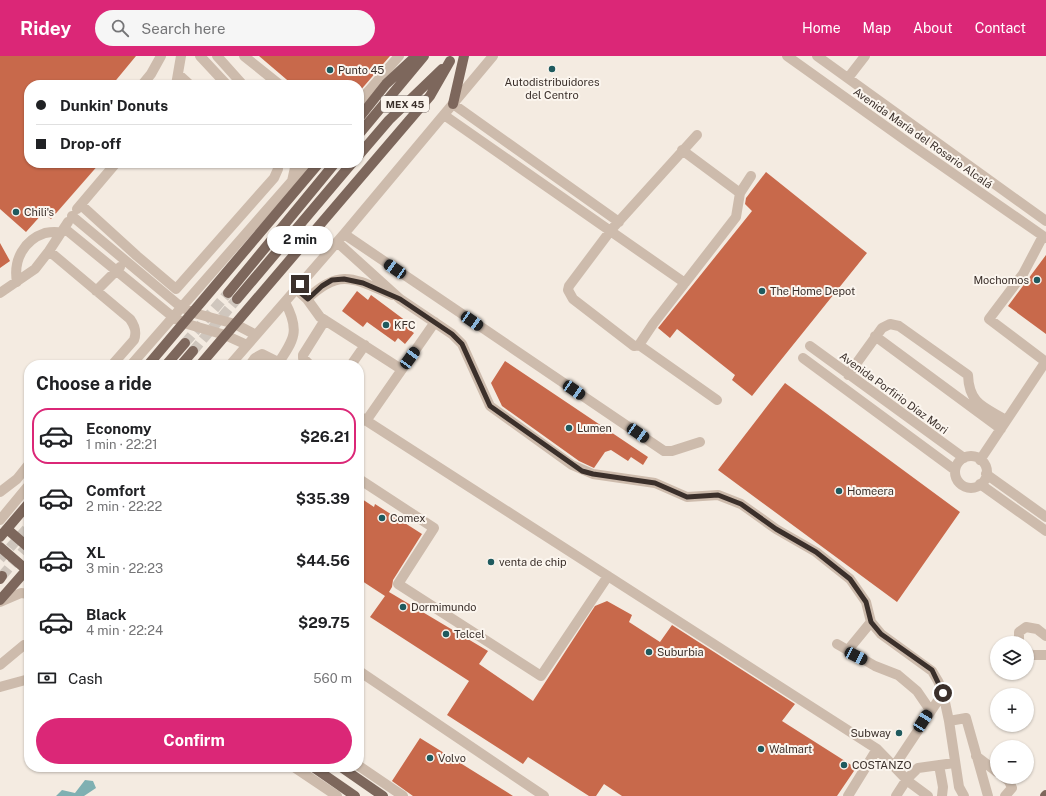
<!DOCTYPE html>
<html lang="en">
<head>
<meta charset="utf-8">
<style>
  :root { --surface:#fff; --page:#f6f6f6; --text:#202124; --muted:#757577; --line:#e0e0e0; --accent:#db2777 }
  body { margin:0; font-family:"Public Sans",sans-serif; background:var(--page); color:var(--text); height:100vh; display:flex; flex-direction:column; font-size:15px; white-space:nowrap }
  * { box-sizing:border-box; margin:0 }
  p { font-size:13px; color:var(--muted) }
  .icon { flex:none; width:22px; height:22px; fill:none; stroke:currentColor; stroke-width:2; stroke-linecap:round; stroke-linejoin:round }
  .map { position:relative; flex:1; overflow:hidden }
  .details { position:absolute; left:24px; top:304px; width:340px; height:412px; display:flex; flex-direction:column; background:var(--surface); border-radius:16px; box-shadow:0 1px 3px #0004 }
  .details>* { flex:none }
  .banner { position:absolute; left:24px; top:24px; width:340px; height:88px; border-radius:16px; box-shadow:0 1px 3px #0004; display:grid; align-content:center; height:88px; padding:0 12px; background:var(--surface) }
  .controls { position:absolute; left:990px; top:580px; display:grid; gap:8px }
  .controls a { display:grid; place-items:center; width:44px; height:44px; border-radius:50%; background:var(--surface); box-shadow:0 1px 3px #0004; font-size:20px }
  .end { position:absolute; width:18px; height:18px; margin:-9px; border:5px solid #3b302b; background:#fff; box-shadow:0 0 0 2px #fff }
  .from { border-radius:50% }
  .bubble { position:absolute; height:28px; border-radius:14px; background:var(--surface); box-shadow:0 1px 3px #0004; font-size:13px; font-weight:700; line-height:28px; text-align:center }
  .car { position:absolute; width:12px; height:24px; margin:-12px -6px; border-radius:5px; box-shadow:0 0 3px 1px #0007; background:linear-gradient(#222 24%,#8ab4d8 0 40%,#222 0 76%,#8ab4d8 0 86%,#222 0) }
  .banner b { display:flex; align-items:center; gap:14px; height:38px; font-size:15px }
  .banner b+b { border-top:1px solid var(--line) }
  .banner i { width:10px; height:10px; background:var(--text) }
  ul { padding:0; list-style:none }
  li { display:flex; align-items:center; gap:12px; height:56px; margin:0 8px 6px; padding:0 4px; border:2px solid transparent; border-radius:16px }
  li div { flex:1 }
  li b { display:block; font-size:15px }
  li em { font-style:normal; font-weight:700 }
  li.current { border-color:var(--accent) }
  li>.icon { width:36px; height:36px; stroke-width:1.5 }
  h2 { padding:0 12px; font-size:18px; line-height:48px }
  .pay { display:flex; align-items:center; gap:10px; height:44px; padding:0 12px; font-size:15px }
  .pay p { margin-inline-start:auto }
  .action { display:flex; gap:8px; margin-top:auto; padding:8px 12px }
  .action a { flex:1; height:46px; border-radius:24px; background:var(--accent); color:#fff; font-size:16px; font-weight:700; line-height:46px; text-align:center }
  header { display:flex; align-items:center; gap:24px; box-sizing:border-box; height:56px; padding:0 20px; background:var(--accent); color:#fff }
  header strong { font-size:19px }
  nav { display:flex; gap:22px; margin-inline-start:auto; font-size:14px }
  .search { width:280px; height:36px; background:var(--page); display:flex; align-items:center; gap:10px; box-sizing:border-box; padding:0 14px; border-radius:22px; color:var(--muted); font-size:15px }
  .map>svg:first-child { display:block }
  .water { fill:#7fb0b2 }
  .building { fill:#c8694b }
  .lines { fill:none; stroke-linecap:round; stroke-linejoin:round }
  .major-tunnel { stroke:#cfc6bd; stroke-width:10; stroke-dasharray:10 5; stroke-linecap:butt }
  .minor { stroke:#cdbbac; stroke-width:10 }
  .major { stroke:#7d675c; stroke-width:10 }
  .route { stroke:#3b302b; stroke-width:5 }
  .poi-dot { fill:#1f5a5e; stroke:#fbf5ee; stroke-width:1.5 }
  .labels { text-anchor:middle; dominant-baseline:central; stroke-width:4; stroke-linejoin:round; paint-order:stroke }
  .shield { fill:#fbf5ee; stroke:#756b66; stroke-width:1 }
  .shield-label { font-size:10px; font-weight:bold; fill:#3b302b }
  .poi-label { font-size:11px; fill:#3b302b; stroke:#fbf5ee; text-anchor:start }
  .street-label { font-size:11px; fill:#3b302b; stroke:#fbf5ee }
</style>
</head>
<body>
<header>
<strong>Ridey</strong>
<div class="search"><svg class="icon" aria-label="search" viewBox="0 0 24 24"><circle cx="10" cy="10" r="6"/><path d="M15 15l6 6"/></svg>Search here</div>
<nav><a>Home</a><a>Map</a><a>About</a><a>Contact</a></nav>
</header>
<div class="map">
<svg width="1046" height="740" viewBox="0 0 1046 740">
  <rect width="100%" height="100%" fill="#f4ebe1"/>
  <!-- water -->
  <path class="water" d="M85,724L93,725L96,732L84,740H56L62,734L75,737Z"/>
  <!-- building -->
  <path class="building" d="M0,0H136L112,29H29V107H100L51,163L43,157L26,176L0,153Z
    M259,0H390L359,36V29H293Z
    M766,116L867,197L752,340L732,324L735,319L677,273L670,282L658,272L752,155L745,148L746,142Z
    M0,187L10,205L0,212Z
    M1046,199V278L1008,250Z
    M357,235L368,244L371,239L410,268L407,272L414,277L405,288L398,282L395,286L367,266L363,271L342,255Z
    M505,305L648,401L643,409L631,401L628,405L611,394L605,396L594,412L579,405L502,350L491,327Z
    M785,327L960,456L897,546L718,414Z
    M359,441L374,451L375,448L422,478L393,524L392,531L389,536L488,595L479,608L533,645L595,550L607,545L632,559L629,566L660,586L672,569L795,648L782,665L856,712L837,740H622L604,728L596,740H589L528,701L523,708L447,659L469,625L370,561L385,540L359,523Z
    M420,682L486,723L513,740H413L392,725Z"/>
  <g class="lines">
    <!-- major-tunnel -->
    <path class="major-tunnel" d="M185,287L228,237
      M193,295L237,243
      M0,503L29,470
      M2,520L29,488"/>
    <!-- minor -->
    <path class="minor" d="M200,0L227,29
      M217,0L243,29
      M244,0L280,29
      M787,0L909,87L1046,182
      M817,0L1046,165
      M178,18L190,29
      M848,22L865,0
      M142,29L151,18L161,0
      M176,29L181,0
      M359,46L399,0
      M453,48L619,166
      M444,59L685,227
      M697,79L611,174L569,230L568,234L573,243L634,290L639,289L653,268L736,161L740,137L751,120
      M682,94L740,137
      M296,121L307,107
      M81,149L137,200L176,233L274,122L278,113L277,107
      M77,153L116,107
      M72,160L181,251L194,257L235,268L256,279
      M64,172L173,261L184,267L225,279L247,289
      M344,178L664,395H672L700,386
      M1043,180L1023,218L989,263L1046,306
      M337,186L400,243L452,278L462,288L490,350L572,409L593,418L655,427L687,441L718,439L741,448L776,473L816,496L850,523L866,546L871,566L881,578L932,615L938,625L943,637L949,665L959,731L964,740
      M49,195L130,263C135,270 137,276 134,284L112,309
      M17,226C13,204 24,184 45,177C50,176 56,175 61,177
      M296,233L307,243L320,261L401,313
      M96,235L120,211
      M0,237L35,213L49,195L68,166
      M307,243C340,211 355,223 392,239
      M875,280L1001,373
      M639,289L717,344
      M810,290L964,402
      M803,302L955,414
      M131,309L292,125L296,107
      M230,309L344,178L493,0
      M250,309L255,302L262,298L284,309
      M277,309C295,283 300,274 285,246
      M310,309L303,302V299L325,264
      M351,309L365,289
      M848,319L882,272L890,268L899,270L968,319C969,348 984,351 1006,364
      M359,360L877,693L909,726L928,740
      M366,365L435,266
      M955 416a16 16 0 1 1 32 0a16 16 0 1 1-32 0Z
      M980,404L1046,305
      M986,418L1046,461
      M359,423L434,472L398,528L541,620L608,520
      M980,428L1046,475
      M0,436L17,423L29,408
      M0,464L29,429
      M0,546L21,537L29,538
      M1019,587V576L1026,571L1037,573L1046,580
      M837,588L875,610L898,619L917,635L930,654
      M848,594L871,566
      M1027,596L1032,599H1046
      M0,609L24,589H29
      M359,615L544,740
      M0,631L29,623
      M949,665L966,662L988,740
      M976,700L997,716
      M895,709L943,637
      M939,709L943,731L942,740
      M359,710L403,740
      M294,711L337,740
      M1004,721L1009,725L1012,732L1005,740
      M848,740L877,693
      M896,740L907,723L918,712L954,707"/>
    <!-- major -->
    <path class="major" d="M453,48L464,0
      M359,62L386,28L416,0
      M359,78L424,0
      M359,99L389,64L442,13
      M228,237L335,107
      M237,243L352,107
      M148,309L319,107
      M166,309L185,287
      M181,309L193,295
      M200,309L430,40L450,5
      M7,473L29,492
      M0,481L29,447
      M0,491L29,516
      M0,523L2,520
      M0,544L29,511
      M313,711L355,740
      M341,711L383,740
      M1045,740L1046,739"/>
  </g>
  <g class="lines">
    <!-- route -->
    <path class="route" d="M300,228L296,233L308,243L322,230L332,224L344,223L363,227L400,243L452,278L462,288L490,350L582,415L593,418L655,427L687,441L718,439L741,448L776,473L816,496L850,523L866,546L871,566L881,578L932,614L943,637"/>
  </g>
  <!-- markers -->
  <g class="poi-dot">
    <circle cx="552" cy="13" r="4"/>
    <circle cx="330" cy="14" r="4"/>
    <circle cx="16" cy="156" r="4"/>
    <circle cx="1037" cy="224" r="4"/>
    <circle cx="762" cy="235" r="4"/>
    <circle cx="386" cy="269" r="4"/>
    <circle cx="569" cy="372" r="4"/>
    <circle cx="839" cy="435" r="4"/>
    <circle cx="382" cy="462" r="4"/>
    <circle cx="491" cy="506" r="4"/>
    <circle cx="403" cy="551" r="4"/>
    <circle cx="446" cy="578" r="4"/>
    <circle cx="649" cy="596" r="4"/>
    <circle cx="899" cy="677" r="4"/>
    <circle cx="761" cy="693" r="4"/>
    <circle cx="430" cy="702" r="4"/>
    <circle cx="844" cy="709" r="4"/>
  </g>
  <g class="labels">
    <!-- shield labels -->
    <rect class="shield" x="381" y="40" width="48" height="16" rx="3"/>
    <g class="shield-label">
      <text x="405" y="48">MEX 45</text>
    </g>
    <!-- poi labels -->
    <g class="poi-label">
      <text x="338" y="14">Punto 45</text>
      <text x="552" y="26" text-anchor="middle">Autodistribuidores<tspan x="552" dy="13">del Centro</tspan></text>
      <text x="24" y="156">Chili's</text>
      <text x="1029" y="224" text-anchor="end">Mochomos</text>
      <text x="770" y="235">The Home Depot</text>
      <text x="394" y="269">KFC</text>
      <text x="577" y="372">Lumen</text>
      <text x="847" y="435">Homeera</text>
      <text x="390" y="462">Comex</text>
      <text x="499" y="506">venta de chip</text>
      <text x="411" y="551">Dormimundo</text>
      <text x="454" y="578">Telcel</text>
      <text x="657" y="596">Suburbia</text>
      <text x="891" y="677" text-anchor="end">Subway</text>
      <text x="769" y="693">Walmart</text>
      <text x="438" y="702">Volvo</text>
      <text x="852" y="709">COSTANZO</text>
    </g>
    <!-- street labels -->
    <g class="street-label">
      <text transform="translate(923 82) rotate(35)">Avenida María del Rosario Alcalá</text>
      <text transform="translate(894 337) rotate(36)">Avenida Porfirio Díaz Mori</text>
    </g>
  </g>
</svg>
<div class="controls">
<a><svg class="icon" aria-label="layers" viewBox="0 0 24 24"><path d="M12 4l9 5-9 5-9-5zM3 14l9 5 9-5"/></svg></a>
<a>+</a>
<a>−</a>
</div>
<i class="end from" style="left:943px;top:637px"></i>
<i class="end" style="left:300px;top:228px"></i>
<div class="bubble" style="left:267px;top:170px;width:66px">2 min</div>
<i class="car" style="left:395px;top:213px;rotate:304deg"></i>
<i class="car" style="left:472px;top:265px;rotate:124deg"></i>
<i class="car" style="left:410px;top:302px;rotate:36deg"></i>
<i class="car" style="left:574px;top:334px;rotate:124deg"></i>
<i class="car" style="left:638px;top:377px;rotate:124deg"></i>
<i class="car" style="left:856px;top:600px;rotate:117deg"></i>
<i class="car" style="left:923px;top:665px;rotate:33deg"></i>
<div class="banner">
<b><i class="from"></i>Dunkin' Donuts</b>
<b><i></i>Drop-off</b>
</div>
<section class="details">
<h2>Choose a ride</h2>
<ul>
<li class="current"><svg class="icon" aria-label="car" viewBox="0 0 24 24"><path d="M5 17H2v-5l4-1 3-4h7l3 4 3 1v5h-3M9 17h6M6 11h13"/><circle cx="7" cy="17" r="2"/><circle cx="17" cy="17" r="2"/></svg><div><b>Economy</b><p>1 min · 22:21</p></div><em>$26.21</em></li>
<li><svg class="icon" aria-label="car" viewBox="0 0 24 24"><path d="M5 17H2v-5l4-1 3-4h7l3 4 3 1v5h-3M9 17h6M6 11h13"/><circle cx="7" cy="17" r="2"/><circle cx="17" cy="17" r="2"/></svg><div><b>Comfort</b><p>2 min · 22:22</p></div><em>$35.39</em></li>
<li><svg class="icon" aria-label="car" viewBox="0 0 24 24"><path d="M5 17H2v-5l4-1 3-4h7l3 4 3 1v5h-3M9 17h6M6 11h13"/><circle cx="7" cy="17" r="2"/><circle cx="17" cy="17" r="2"/></svg><div><b>XL</b><p>3 min · 22:23</p></div><em>$44.56</em></li>
<li><svg class="icon" aria-label="car" viewBox="0 0 24 24"><path d="M5 17H2v-5l4-1 3-4h7l3 4 3 1v5h-3M9 17h6M6 11h13"/><circle cx="7" cy="17" r="2"/><circle cx="17" cy="17" r="2"/></svg><div><b>Black</b><p>4 min · 22:24</p></div><em>$29.75</em></li>
</ul>
<div class="pay"><svg class="icon" aria-label="cash" viewBox="0 0 24 24"><path d="M3 7h18v10H3z"/><circle cx="12" cy="12" r="2"/></svg>Cash<p>560 m</p></div>
<div class="action"><a>Confirm</a></div>
</section>
</div>
</body>
</html>
